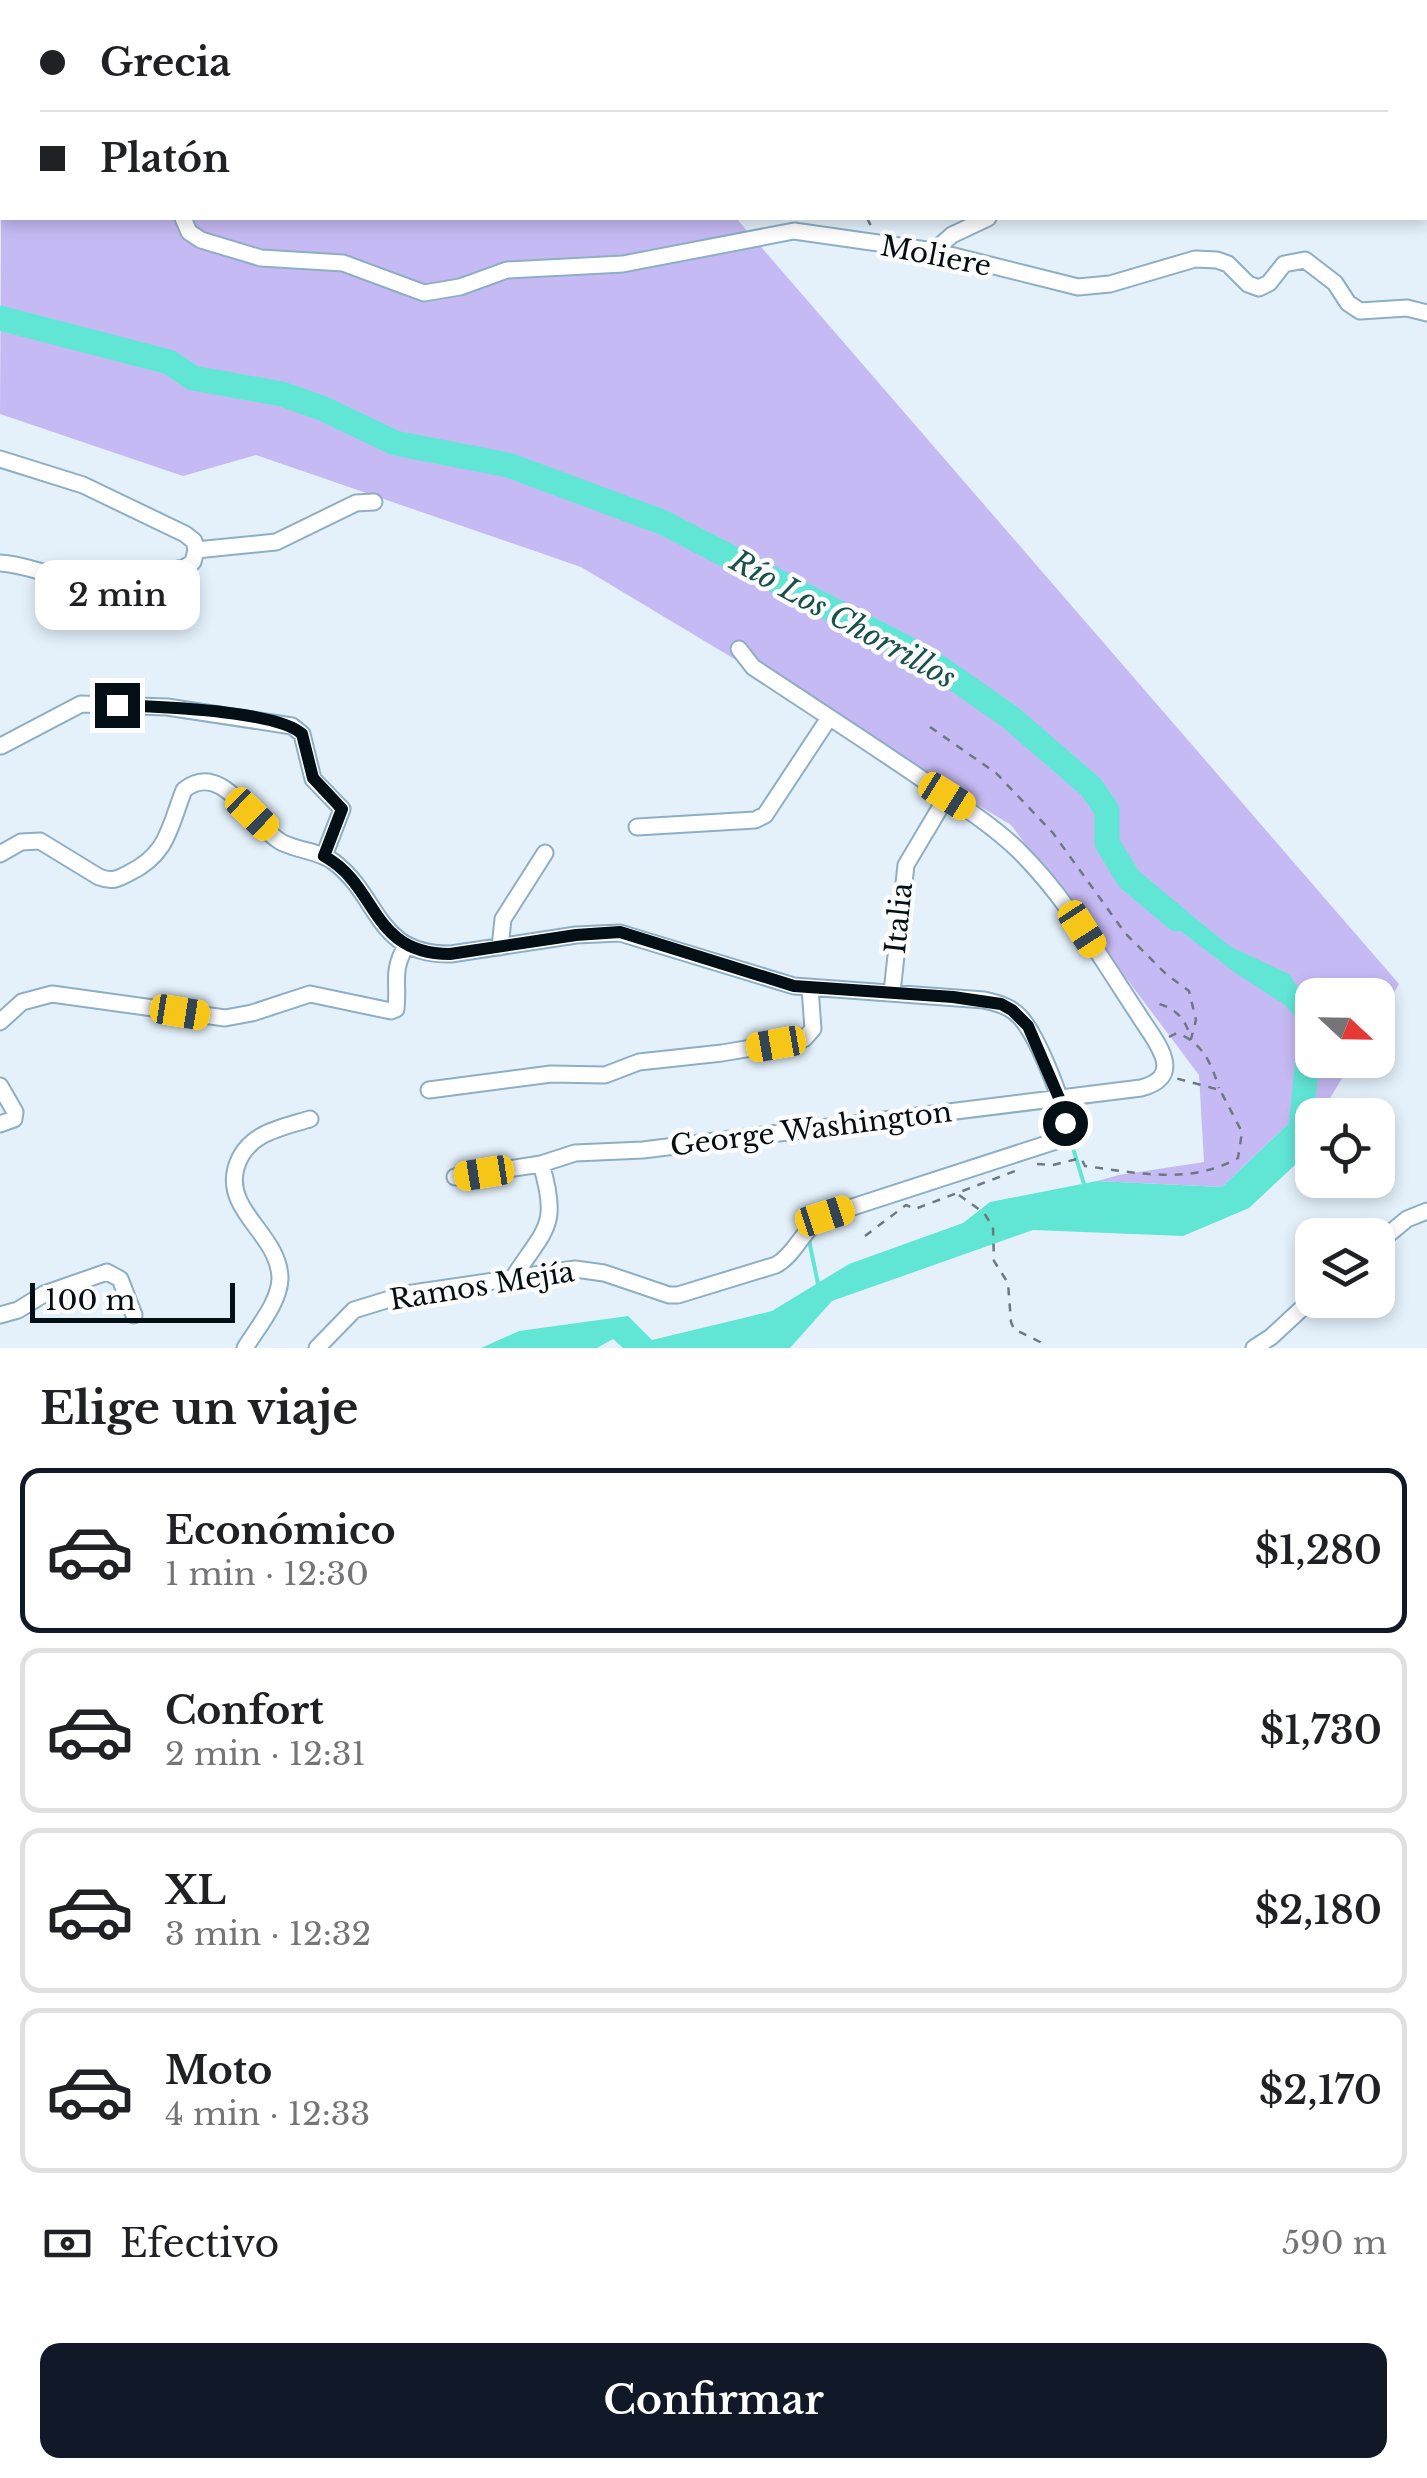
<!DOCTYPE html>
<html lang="es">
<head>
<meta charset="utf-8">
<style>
  :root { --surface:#fff; --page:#f2f2f2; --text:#202124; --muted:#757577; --line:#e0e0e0; --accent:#111827 }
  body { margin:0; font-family:"Libre Baskerville",serif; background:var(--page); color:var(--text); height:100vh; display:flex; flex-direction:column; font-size:38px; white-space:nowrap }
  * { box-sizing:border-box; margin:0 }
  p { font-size:32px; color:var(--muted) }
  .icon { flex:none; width:55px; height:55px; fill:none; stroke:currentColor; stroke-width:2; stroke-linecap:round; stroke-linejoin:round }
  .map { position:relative; height:1348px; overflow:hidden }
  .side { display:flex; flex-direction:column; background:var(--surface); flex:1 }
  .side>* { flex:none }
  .guide { position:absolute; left:0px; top:0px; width:1428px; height:220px; box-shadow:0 5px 15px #0003; display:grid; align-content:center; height:220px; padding:0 40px; background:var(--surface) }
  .needle { width:65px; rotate:112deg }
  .tools { position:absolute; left:1295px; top:978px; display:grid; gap:20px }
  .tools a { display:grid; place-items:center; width:100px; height:100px; border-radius:20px; background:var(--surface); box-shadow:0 5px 15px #0003; font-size:50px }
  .scale { position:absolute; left:30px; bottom:25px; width:205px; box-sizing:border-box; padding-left:10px; border:5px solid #040e15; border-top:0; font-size:28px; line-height:35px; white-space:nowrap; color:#040e15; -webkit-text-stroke:8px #fcfcfc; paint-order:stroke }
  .end { position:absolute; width:45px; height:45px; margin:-22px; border:12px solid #040e15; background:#fff; box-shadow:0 0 0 5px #fff }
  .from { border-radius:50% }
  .bubble { position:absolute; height:70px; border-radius:20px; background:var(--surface); box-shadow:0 5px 15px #0003; font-size:32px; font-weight:600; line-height:70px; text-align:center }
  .car { position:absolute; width:30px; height:60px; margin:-30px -15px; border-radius:12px; box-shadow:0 0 8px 2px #0007; background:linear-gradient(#f5c518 24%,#345 0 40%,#f5c518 0 76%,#345 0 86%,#f5c518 0) }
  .guide b { display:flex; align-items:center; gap:35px; height:95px; font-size:38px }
  .guide b+b { border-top:2px solid var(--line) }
  .guide i { width:25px; height:25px; background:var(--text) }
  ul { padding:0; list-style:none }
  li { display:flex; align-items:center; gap:30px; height:165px; margin:0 20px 15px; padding:0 20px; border:5px solid var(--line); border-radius:20px }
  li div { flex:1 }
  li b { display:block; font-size:38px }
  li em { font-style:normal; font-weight:600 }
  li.current { border-color:var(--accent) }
  li>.icon { width:90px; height:90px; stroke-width:1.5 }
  h2 { padding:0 40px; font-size:45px; line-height:120px }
  .pay { display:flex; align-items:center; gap:25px; height:110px; padding:0 40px; font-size:38px }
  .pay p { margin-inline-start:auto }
  .button { display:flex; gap:20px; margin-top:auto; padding:20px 40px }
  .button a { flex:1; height:115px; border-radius:20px; background:var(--accent); color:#fff; font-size:40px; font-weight:600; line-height:115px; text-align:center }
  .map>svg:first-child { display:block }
  .green { fill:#c6baf4 }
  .water { fill:#61e6d6 }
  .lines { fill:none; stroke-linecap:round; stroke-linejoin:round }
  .stream { stroke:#61e6d6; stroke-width:4 }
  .river { stroke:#61e6d6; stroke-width:25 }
  .minor-casing { stroke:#8eaec4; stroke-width:19 }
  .path { stroke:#6d7981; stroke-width:2.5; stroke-dasharray:8 8; stroke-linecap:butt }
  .minor { stroke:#fff; stroke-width:15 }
  .route { stroke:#040e15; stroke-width:12 }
  .labels { text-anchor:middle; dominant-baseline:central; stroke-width:9; stroke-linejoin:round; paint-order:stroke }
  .street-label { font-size:28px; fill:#040e15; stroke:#fcfcfc }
  .water-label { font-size:30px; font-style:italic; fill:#18514a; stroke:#fcfcfc }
</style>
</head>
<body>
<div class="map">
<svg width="1427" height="1348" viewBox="0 0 1427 1348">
  <rect width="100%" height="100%" fill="#e4f1fb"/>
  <!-- green -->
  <path class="green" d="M2,55V218H736L1399,984L1378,1019V995H1312V1060H1353L1320,1115L1289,1123L1222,1187L1097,1181L1119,1175L1204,1162L1199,1075L1011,825L581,567L256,455L183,476L0,414Z"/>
  <!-- water -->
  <path class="water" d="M1160,890L1231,947L1289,974L1312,1010V1060H1320L1312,1129L1295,1165L1249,1208L1183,1236L1033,1230L832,1301L790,1348H623L613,1339L597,1348H481L519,1331L628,1316L652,1340L772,1311L849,1264L963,1223L990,1202L1097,1181L1222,1187L1289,1123L1299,1021L1285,1005L1234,972L1147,905Z"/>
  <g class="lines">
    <!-- stream -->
    <path class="stream" d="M1068,1132L1084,1184
      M809,1240L818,1284"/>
    <!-- river -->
    <path class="river" d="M697,2L699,0
      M0,80H2
      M0,318L169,362L193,378L282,394L324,409L395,443L508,465L662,522L924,657L1010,717L1091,787L1107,810V843L1129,879L1177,919"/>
    <defs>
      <path id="minor" d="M170,0L173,2
        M187,2L212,0
        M1237,2L1238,0
        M0,41L2,40
        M1425,128L1427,129
        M183,218L189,232L201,240L261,258L343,263L424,293L460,287L507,270L623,264L794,231L934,251L1078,287L1110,284L1195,259L1217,260L1228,264L1248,284L1259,288L1269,283L1284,264L1305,260L1335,283L1348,303L1360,311L1407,308L1427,313
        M934,251L952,235L988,218
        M0,459L83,485L185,534L194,541L196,550L193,562L184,568C143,576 104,584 63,577C41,573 22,564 0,563
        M196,550L276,542L356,503L374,502
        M1,746L81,704L167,707L292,726L302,734L313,779L342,809L324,856
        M637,827L755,820L765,815L829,718
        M0,854L21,842L40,841L99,877C112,882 118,879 129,873C168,854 169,828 184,790C223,758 253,828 283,843C300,851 319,851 334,862C381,898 375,955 451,954L576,935L620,933L794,986L984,1000C997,1003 1010,1006 1020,1017C1036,1034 1062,1096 1064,1120C1065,1130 1062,1135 1056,1141L825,1216C803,1228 796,1254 776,1265L678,1295H669L604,1273L575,1269L406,1294L354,1310L317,1348
        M500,947L503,919L545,853
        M892,992L906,865L947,796
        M0,1022L22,1002L52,994L225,1018L252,1013L310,994L391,1011L396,1009C399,982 391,972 406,946
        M0,1086L15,1112L14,1119L0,1124
        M429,1090L551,1074L605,1075L639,1062L722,1053L804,1039L813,1029L810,988
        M455,1177L541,1164L575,1153L643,1150L1141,1088C1187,1076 1155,1041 1140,1017C1102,960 1067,898 1018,850C992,825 962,806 932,786C873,745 813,707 753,667L739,649
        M1378,1243L1407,1219L1427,1211
        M513,1278C545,1228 560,1227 541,1164
        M0,1315L18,1310L44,1294L107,1272L120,1279L134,1315
        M245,1348C257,1328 279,1303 280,1279C280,1235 224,1212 236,1168C246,1133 280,1128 310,1119
        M1254,1348L1271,1337L1312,1299"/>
    </defs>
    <!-- minor casing -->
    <use href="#minor" class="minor-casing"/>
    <!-- path -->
    <path class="path" d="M858,2L861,0
      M0,195L2,194
      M867,218L872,228
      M930,727L996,773L1053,833L1125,933L1166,974L1189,991L1196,1020L1191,1039C1186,1020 1177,1009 1159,1004L1154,1007
      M1169,1037L1177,1033C1203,1043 1211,1063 1219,1088
      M1037,1164L1053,1165L1081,1158L1085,1166C1138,1173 1190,1185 1238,1158L1242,1132L1220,1090L1175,1078
      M959,1195L984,1213L993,1227L994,1261L1008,1283L1011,1322L1014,1329L1040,1342L1044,1348
      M865,1236L906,1205L915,1209L1015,1171"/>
    <!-- minor -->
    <use href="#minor" class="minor"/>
  </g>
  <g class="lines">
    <!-- route -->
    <path class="route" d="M117,705C156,707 276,710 302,734L313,778L342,809L324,856C379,886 370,954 450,954L576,935L620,932L794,986L953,997L1001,1004L1012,1010L1028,1026L1059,1098L1065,1123"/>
  </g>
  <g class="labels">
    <!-- street labels -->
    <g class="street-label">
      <text transform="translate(936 256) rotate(11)">Moliere</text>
      <text transform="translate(899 918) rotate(-84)">Italia</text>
      <text transform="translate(811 1129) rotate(-7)">George Washington</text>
      <text transform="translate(482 1286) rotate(-9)">Ramos Mejía</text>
    </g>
    <!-- water labels -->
    <g class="water-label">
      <text transform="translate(843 619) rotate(29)">Río Los Chorrillos</text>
    </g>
  </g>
</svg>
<div class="tools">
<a><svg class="needle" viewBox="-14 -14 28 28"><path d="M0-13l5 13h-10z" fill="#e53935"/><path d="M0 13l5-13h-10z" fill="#757577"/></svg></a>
<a><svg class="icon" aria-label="locate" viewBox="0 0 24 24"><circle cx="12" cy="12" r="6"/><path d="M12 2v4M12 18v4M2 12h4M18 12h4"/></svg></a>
<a><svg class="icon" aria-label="layers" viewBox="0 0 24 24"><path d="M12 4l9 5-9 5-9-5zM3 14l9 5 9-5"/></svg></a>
</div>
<div class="scale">100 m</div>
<i class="end from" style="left:1065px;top:1123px"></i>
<i class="end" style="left:117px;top:705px"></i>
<div class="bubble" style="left:35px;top:560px;width:165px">2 min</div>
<i class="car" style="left:947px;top:796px;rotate:122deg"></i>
<i class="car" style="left:252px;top:814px;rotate:134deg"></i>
<i class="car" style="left:1082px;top:929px;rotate:147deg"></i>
<i class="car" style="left:180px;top:1012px;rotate:99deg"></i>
<i class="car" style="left:776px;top:1044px;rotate:260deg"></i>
<i class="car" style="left:484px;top:1173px;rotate:261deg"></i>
<i class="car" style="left:825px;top:1216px;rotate:72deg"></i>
<div class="guide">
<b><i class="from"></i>Grecia</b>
<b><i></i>Platón</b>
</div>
</div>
<section class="side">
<h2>Elige un viaje</h2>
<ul>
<li class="current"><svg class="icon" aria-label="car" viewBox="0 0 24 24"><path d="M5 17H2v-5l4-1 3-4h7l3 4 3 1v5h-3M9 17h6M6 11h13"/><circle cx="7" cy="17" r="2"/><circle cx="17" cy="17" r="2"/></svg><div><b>Económico</b><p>1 min · 12:30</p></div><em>$1,280</em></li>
<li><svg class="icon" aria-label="car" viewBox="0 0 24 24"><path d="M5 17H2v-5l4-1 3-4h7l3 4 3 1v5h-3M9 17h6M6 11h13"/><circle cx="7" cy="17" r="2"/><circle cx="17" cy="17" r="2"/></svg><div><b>Confort</b><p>2 min · 12:31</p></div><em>$1,730</em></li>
<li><svg class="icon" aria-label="car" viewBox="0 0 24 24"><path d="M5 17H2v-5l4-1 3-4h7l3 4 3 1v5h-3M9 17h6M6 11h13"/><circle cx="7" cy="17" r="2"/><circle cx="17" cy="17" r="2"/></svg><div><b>XL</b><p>3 min · 12:32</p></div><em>$2,180</em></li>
<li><svg class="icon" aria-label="car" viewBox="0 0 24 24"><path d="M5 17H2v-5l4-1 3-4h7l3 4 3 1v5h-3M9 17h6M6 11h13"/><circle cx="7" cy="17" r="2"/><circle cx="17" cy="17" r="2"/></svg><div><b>Moto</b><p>4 min · 12:33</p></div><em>$2,170</em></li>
</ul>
<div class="pay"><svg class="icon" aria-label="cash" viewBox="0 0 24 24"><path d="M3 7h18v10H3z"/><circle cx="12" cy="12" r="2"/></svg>Efectivo<p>590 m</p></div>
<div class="button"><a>Confirmar</a></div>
</section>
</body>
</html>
